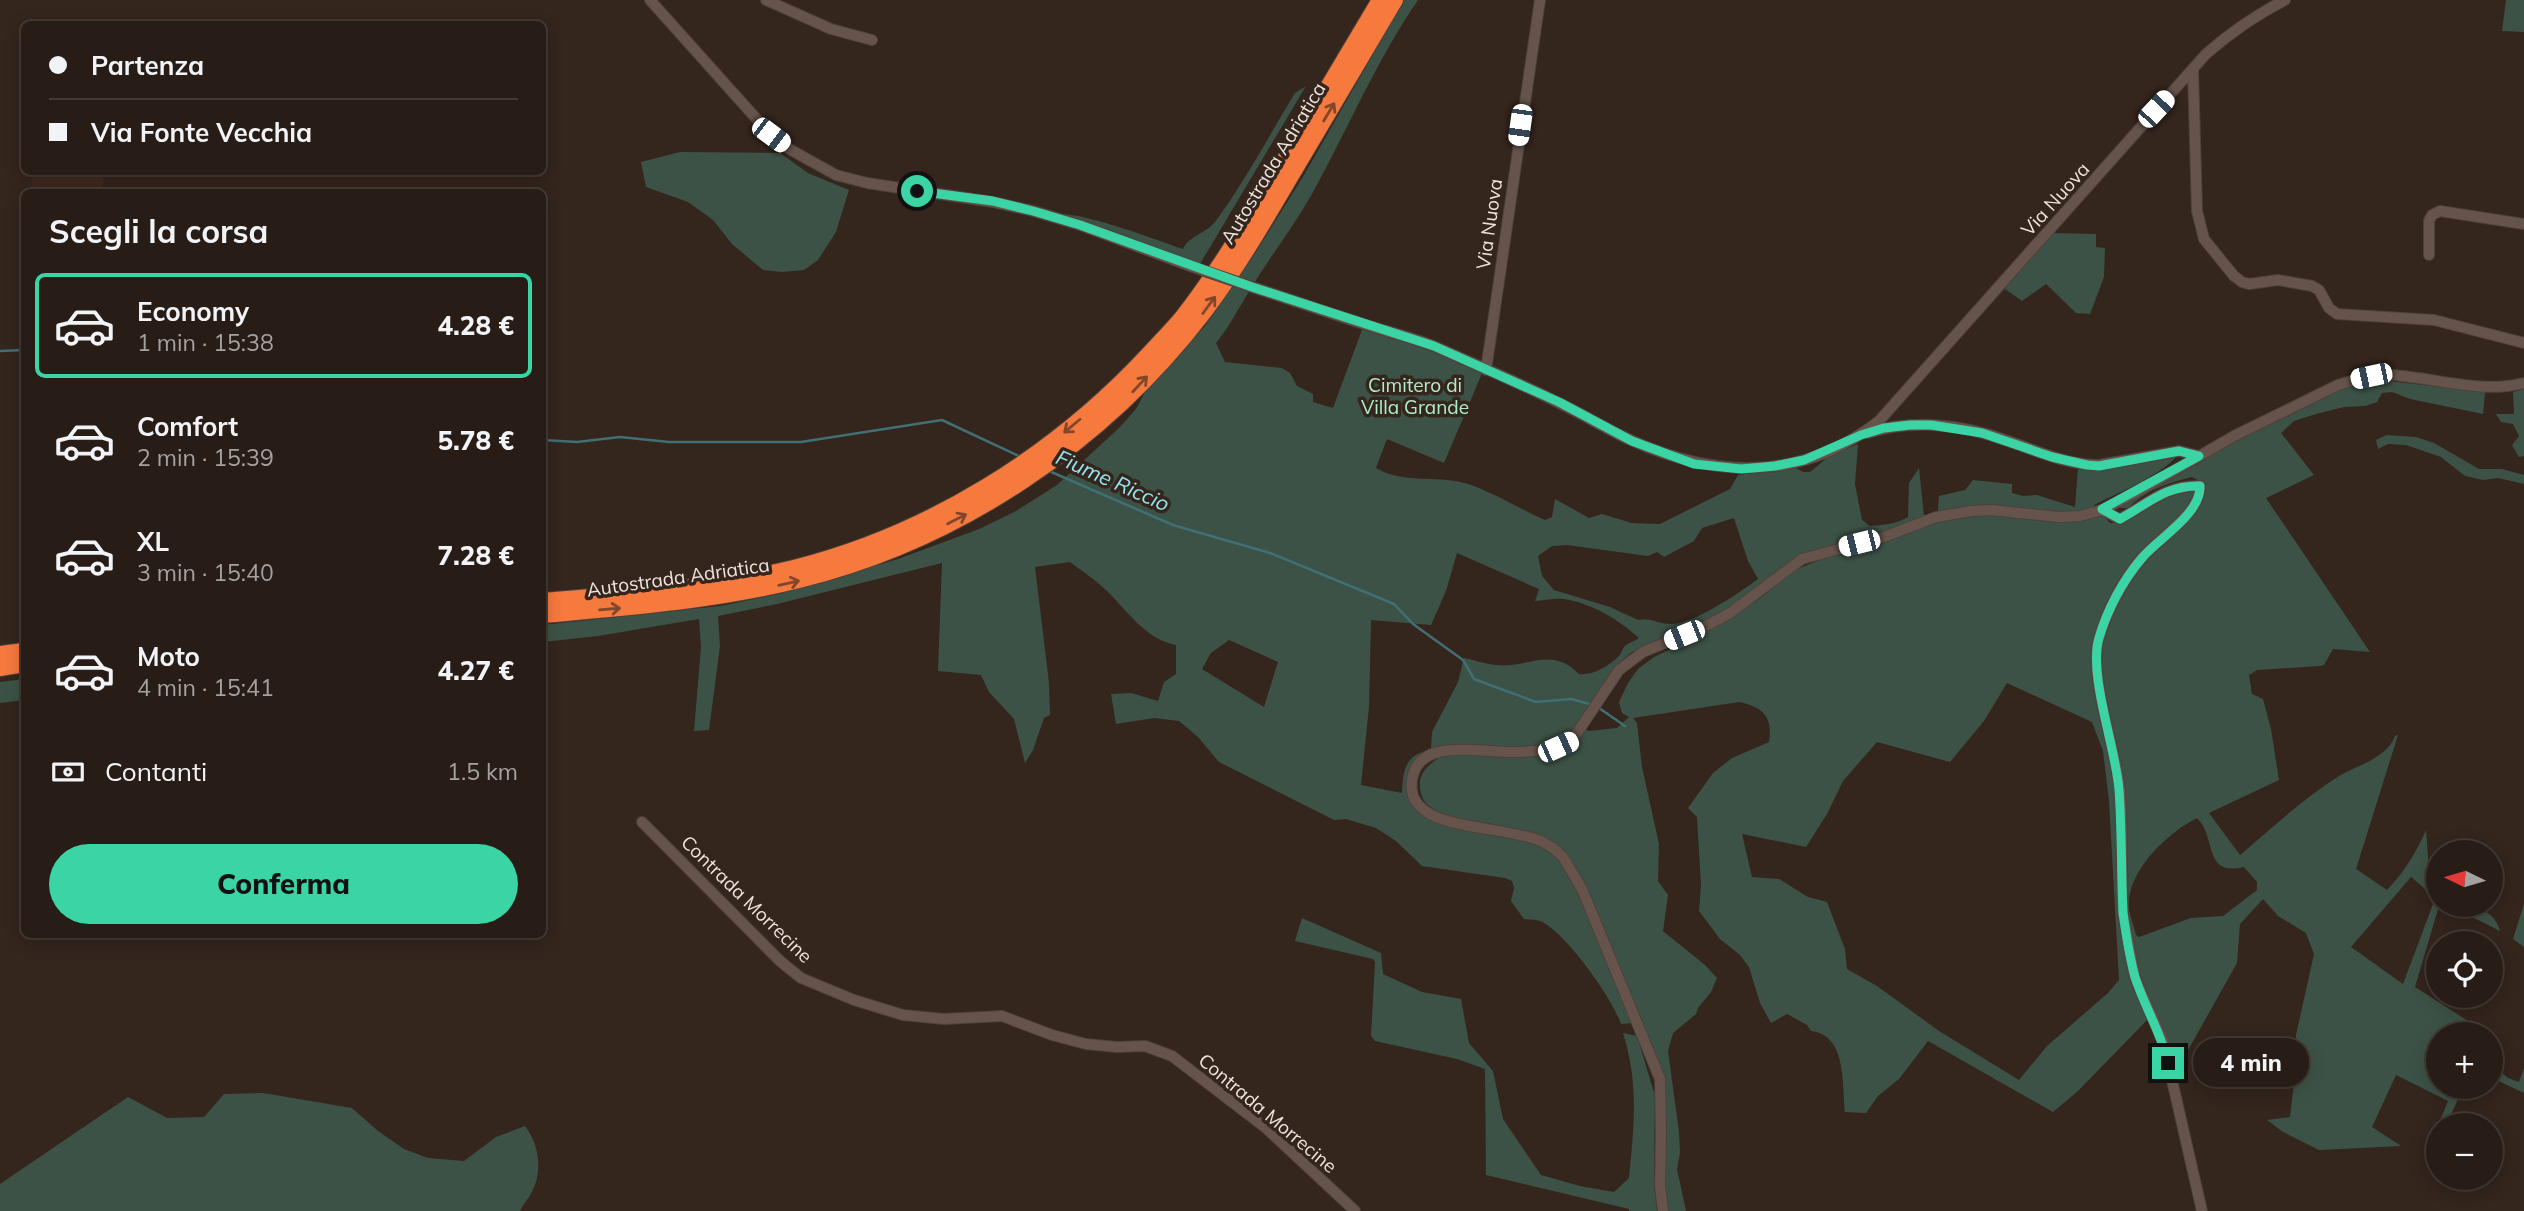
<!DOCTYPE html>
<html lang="it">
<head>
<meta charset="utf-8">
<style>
  :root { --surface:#271c16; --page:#2f251f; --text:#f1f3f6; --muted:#a4a1a1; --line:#433a35; --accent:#3ad4a5 }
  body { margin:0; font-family:Mulish,sans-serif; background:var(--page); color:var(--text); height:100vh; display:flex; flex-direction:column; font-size:26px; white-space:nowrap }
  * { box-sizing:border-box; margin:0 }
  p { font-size:23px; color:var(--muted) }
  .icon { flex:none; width:38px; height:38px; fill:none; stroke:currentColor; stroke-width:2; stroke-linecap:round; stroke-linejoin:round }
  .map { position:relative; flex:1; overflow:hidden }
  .side { position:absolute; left:21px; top:189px; width:525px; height:749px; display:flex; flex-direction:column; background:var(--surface); border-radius:10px; box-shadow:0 4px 18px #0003,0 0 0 2px var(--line) }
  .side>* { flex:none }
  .hud { position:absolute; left:21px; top:21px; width:525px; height:154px; border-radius:10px; box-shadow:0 4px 18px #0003,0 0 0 2px var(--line); display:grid; align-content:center; height:154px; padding:0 28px; background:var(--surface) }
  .needle { width:46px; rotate:275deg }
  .buttons { position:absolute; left:2426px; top:840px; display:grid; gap:14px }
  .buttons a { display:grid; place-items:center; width:77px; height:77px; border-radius:50%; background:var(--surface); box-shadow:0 4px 18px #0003,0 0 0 2px var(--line); font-size:35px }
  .end { position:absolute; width:32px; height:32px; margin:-16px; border:9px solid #3ad4a5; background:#111; box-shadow:0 0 0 4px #111 }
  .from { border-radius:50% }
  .bubble { position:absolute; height:49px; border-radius:24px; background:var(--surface); box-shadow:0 4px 18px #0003,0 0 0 2px var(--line); font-size:23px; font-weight:800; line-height:49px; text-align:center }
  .car { position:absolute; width:21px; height:42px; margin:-21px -10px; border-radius:9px; box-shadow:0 0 5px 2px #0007; background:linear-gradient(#fff 24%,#345 0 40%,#fff 0 76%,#345 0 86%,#fff 0) }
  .hud b { display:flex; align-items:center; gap:24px; height:66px; font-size:26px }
  .hud b+b { border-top:2px solid var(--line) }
  .hud i { width:18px; height:18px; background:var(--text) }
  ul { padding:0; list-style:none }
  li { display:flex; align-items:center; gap:21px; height:105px; margin:0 14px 10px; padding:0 14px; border:4px solid transparent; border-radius:10px }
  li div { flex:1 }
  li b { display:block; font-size:26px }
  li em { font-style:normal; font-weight:800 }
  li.on { border-color:var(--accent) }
  li>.icon { width:63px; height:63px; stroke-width:1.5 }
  h2 { padding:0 28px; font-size:32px; line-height:84px }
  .pay { display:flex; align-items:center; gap:18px; height:77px; padding:0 28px; font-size:26px }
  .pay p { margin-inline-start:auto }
  .primary-button { display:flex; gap:14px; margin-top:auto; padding:14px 28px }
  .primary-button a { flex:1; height:80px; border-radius:42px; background:var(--accent); color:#111; font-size:28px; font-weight:800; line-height:80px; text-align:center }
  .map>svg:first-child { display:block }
  .built { fill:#3f291e }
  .green { fill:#3d5246; fill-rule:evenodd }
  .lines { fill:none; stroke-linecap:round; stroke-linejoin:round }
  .stream { stroke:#406f74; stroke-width:2.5 }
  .minor-casing { stroke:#4e413b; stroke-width:12 }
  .highway-casing { stroke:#4e413b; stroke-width:18 }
  .minor { stroke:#66544c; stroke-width:10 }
  .highway { stroke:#f6793e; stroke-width:16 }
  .minor-bridge-casing { stroke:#4e413b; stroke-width:12; stroke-linecap:butt }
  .minor-bridge { stroke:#66544c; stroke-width:10 }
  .oneway { stroke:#82472a }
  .route { stroke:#3ad4a5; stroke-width:9 }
  .labels { text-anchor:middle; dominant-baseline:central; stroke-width:7; stroke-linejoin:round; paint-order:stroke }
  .street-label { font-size:19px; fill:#eee3de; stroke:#34251d }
  .park-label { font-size:19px; fill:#adeeca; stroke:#34251d }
  .water-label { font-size:21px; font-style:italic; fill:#92e5ef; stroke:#34251d }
</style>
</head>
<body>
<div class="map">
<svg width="2524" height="1211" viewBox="0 0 2524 1211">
  <rect width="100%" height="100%" fill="#34251d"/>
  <!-- built -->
  <path class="built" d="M33,172H104L102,192H31Z"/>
  <!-- green -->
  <path class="green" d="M1404,0H1418C1376,61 1348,129 1312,194C1293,228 1268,259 1248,293C1237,311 1229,327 1216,343L1225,362L1282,368L1290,373L1297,386L1313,394V402L1333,408L1363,327L1437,350L1483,371L1444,463L1387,439L1376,468C1404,485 1441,474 1471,485C1496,494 1520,509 1545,520L1552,517L1555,499L1589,518L1602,514L1632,523L1660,524L1730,489L1738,475L1794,467L1803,472H1810L1828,457L1858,444L1855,484L1862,520L1870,526C1884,525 1896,524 1908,517L1909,483L1919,468L1924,516L1901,526L1806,554L1752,594L1703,624L1665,637L1632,652L1620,662L1611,673L1569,737L1557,743L1508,749L1453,748L1411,771L1420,813L1519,839L1544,848L1558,858L1575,886L1633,1023L1621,1024C1613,999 1565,931 1540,921C1535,919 1528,920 1524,919L1511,901L1514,888L1512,881L1505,878L1422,866L1396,841L1376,828L1346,819L1334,820L1219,762L1198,737L1179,721L1154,718L1116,724L1111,694L1131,693L1158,701L1164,682L1176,674V645C1147,640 1128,612 1108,592C1097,581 1082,571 1070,562L1035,567L1049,683L1050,715L1044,718L1033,750L1025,763L1014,719L989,692L981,675L938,671L942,563L777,604L718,616L720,646L709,730L694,731L701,647L699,619L598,636L543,642L542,625L720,606L779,594L898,559L979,529L1016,511L1057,485L1119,428L1136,409L1147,388L1205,326L1256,252L1304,175ZM1734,518L1748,561L1758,579C1739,593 1694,624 1670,624C1658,624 1650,617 1638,620L1610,607L1554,590L1542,576L1538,556L1552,546L1567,545L1648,556L1657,552L1664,557L1694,541L1702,528ZM1457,553L1539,589L1535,601C1546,600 1559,597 1569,600C1595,605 1620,621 1639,638C1635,641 1628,643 1625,646C1622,649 1622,653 1619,656C1609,666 1592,676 1579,674C1551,645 1526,669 1496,665C1485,664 1474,660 1464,658L1458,682L1432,732L1431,750C1405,754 1403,770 1402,793L1361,785L1369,707L1371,620L1431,625L1446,591ZM1229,640L1278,662L1264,707L1202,669L1211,653Z
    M2506,0H2524V32L2502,31Z
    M1306,86L1200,264L1056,215C1076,209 1159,241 1183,249C1189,236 1206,233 1215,222C1245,181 1269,136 1295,93Z
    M680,152L780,153L808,173L849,190L836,232L818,260L804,270L782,272L763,270L732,244L713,220L688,202L646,187L641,162Z
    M2051,233L2096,234V247L2105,248L2104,277L2090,314L2076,313L2046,284L2022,301L2002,287Z
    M2380,380L2485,392L2483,414L2410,399L2392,392L2382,393L2377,402L2365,406L2344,407L2316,414L2294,421L2281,433L2314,475L2266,498L2370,652L2333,649L2324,665L2320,666L2257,670L2249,675L2252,694L2263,699L2271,729L2279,780L2209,813L2240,855C2272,828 2304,798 2339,776C2358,765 2387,758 2395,736L2398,735L2356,869L2387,890C2405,871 2416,853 2426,830L2429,871L2438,876V905C2461,905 2492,902 2500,931L2456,909L2439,906L2415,987L2487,1033L2438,1034V1087H2464L2446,1125H2438L2448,1101L2396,1075L2372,1127L2401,1146L2319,1150L2283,1132L2267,1120L2290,1117L2296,1065V1035L2314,954L2306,933L2278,916L2263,899L2240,924L2237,963L2187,1052L2172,1046L2163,1052L2150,1017L2078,1091L2053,1112L1928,1041L1899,1079L1878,1096L1866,1113L1845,1112C1842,1084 1847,1035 1811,1031L1807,1025L1787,1014L1771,1023L1760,1003L1749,967L1740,955L1720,939L1699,911L1701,885L1697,817L1688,808L1713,773L1732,758L1769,742C1773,716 1763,707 1739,702L1633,718L1637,723L1642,767L1659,844L1658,881L1668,895L1663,931L1705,965L1717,978L1711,992L1698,1008L1696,1014L1673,1033L1668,1051L1679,1132L1680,1153L1677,1169L1686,1211H1666L1665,1087L1562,850C1541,831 1503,826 1474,821C1459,818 1440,816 1428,805C1421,799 1419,788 1420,780C1423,767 1436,759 1447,754L1552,752L1585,729L1589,731L1617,728L1629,717L1622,713L1619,702L1628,683L1638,669L1654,657L1700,635L1739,612L1763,596L1795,570L1837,553L1860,548L1937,523L1939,496L1965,490L1973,480L2012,484V493L2023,496L2037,495L2075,507L2078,468L2099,470L2176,457C2158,477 2118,493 2094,505L2110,523C2140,522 2157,489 2187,488C2192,488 2199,492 2204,493L2205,484L2192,477C2168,483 2146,490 2128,508H2120L2122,504C2177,472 2231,440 2289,413C2320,398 2346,385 2380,380ZM2007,683L2092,722L2103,751L2109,801L2119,980L2108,993L2047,1046L2019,1080L1939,1031L1877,986L1847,969L1845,949L1827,902L1808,897L1779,879L1752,877L1742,834L1806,847L1827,814L1843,781L1877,742L1950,762L1984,721ZM2197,818C2217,836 2202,877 2244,867L2257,882V890L2223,916L2191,918L2139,937L2136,935C2134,926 2130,917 2129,908C2126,872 2167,833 2197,818ZM2411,877L2424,888L2433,904L2403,984L2351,947Z
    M2524,389V456L2519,457L2512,445L2519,436L2513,424L2501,422L2496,414H2514L2513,392Z
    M2387,435L2416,437L2434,443L2479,469H2502L2524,475V484L2498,478L2483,480L2465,476L2441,457L2406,445L2388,444L2378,449L2376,440Z
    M24,679V700L0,703V682Z
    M2524,904V947L2513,939Z
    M1302,918L1381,953L1383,974L1422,992L1461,999L1469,1043L1493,1071L1503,1119L1541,1175L1580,1186L1614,1192L1629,1178C1634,1126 1639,1083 1623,1033L1637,1036L1655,1096L1654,1186L1657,1211H1629V1209L1486,1175L1485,1069L1457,1059L1375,1041L1371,1036L1375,962L1373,959L1295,941Z
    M2490,1062L2508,1078L2519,1082L2524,1068V1093L2490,1077Z
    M263,1093L352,1108L378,1131L404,1149L428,1158L464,1161L496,1137L525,1126C539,1144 543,1170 532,1192C529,1198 523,1204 520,1211H0V1184L128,1097L167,1118L204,1117L224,1094Z"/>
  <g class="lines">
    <!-- stream -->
    <path class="stream" d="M0,351L24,350
      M542,440L577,442L620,437L669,442H801L942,420L1021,457
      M1049,471L1173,525L1270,553L1394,604L1413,624L1463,660L1474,679L1536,702L1571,699L1593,705
      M1599,708L1625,726"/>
    <defs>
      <path id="minor" d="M650,0L771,135L791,150L836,175L867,183L993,202L1033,211L1080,225L1190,266
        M766,0L831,29L872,40
        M2193,70L2197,211L2204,239L2234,276L2242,282L2249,284L2278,280L2312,286L2319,290L2329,308L2337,314L2434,320L2524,343
        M2429,255V221L2432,215L2440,211L2524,224
        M1252,287C1292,300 1332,314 1373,327C1395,334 1418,339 1438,348C1479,366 1520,383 1559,403C1585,415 1609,431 1635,442C1720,479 1804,480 1879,421L2206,54C2231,32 2256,15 2285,0
        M1486,370L1540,0
        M1867,433C1912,419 1961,424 2005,440C2036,450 2065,465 2099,465L2179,451L2199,456
        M2102,510L2120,519C2149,503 2166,485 2200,486C2201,513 2159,538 2142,558C2123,580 2108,610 2099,638C2088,675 2116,748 2120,790C2123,831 2121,872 2123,913L2135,978L2163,1041L2202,1211
        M642,822L780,961L801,978L854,1000L903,1015L944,1019L1002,1016L1052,1035L1086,1044L1117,1047L1145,1046L1172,1056L1266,1128L1355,1211
        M1663,1211L1660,1186L1661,1131L1660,1079L1582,889L1563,857L1553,848L1541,841C1509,829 1473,830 1441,819C1430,815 1418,808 1413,796C1411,789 1411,782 1413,775C1423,737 1485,753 1514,752C1533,752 1554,749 1571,742L1619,670L1643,652L1704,627L1730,613L1802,559L1884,537L1936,517L1971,511L1991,510L2059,517L2080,516L2102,510L2139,491L2234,436L2338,385C2356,379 2374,374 2392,375C2436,378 2481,394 2524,383"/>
      <path id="highway" d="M542,601C627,594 711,588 794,568C929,534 1054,456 1148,355C1159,343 1171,331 1182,318C1220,269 1252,215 1284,161C1316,108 1348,54 1380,0
        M542,615C628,607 715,601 799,580C958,541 1105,442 1204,312C1238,267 1266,218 1295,169C1328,113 1362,56 1395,0
        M0,654L24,651
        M0,668L24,664"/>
    </defs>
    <!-- minor casing -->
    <use href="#minor" class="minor-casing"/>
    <!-- highway casing -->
    <use href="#highway" class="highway-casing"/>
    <!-- minor -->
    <use href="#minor" class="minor"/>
    <!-- highway -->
    <use href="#highway" class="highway"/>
    <defs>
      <path id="minor-bridge" d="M1190,266L1252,287"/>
    </defs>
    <!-- minor-bridge casing -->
    <use href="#minor-bridge" class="minor-bridge-casing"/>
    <!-- minor-bridge -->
    <use href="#minor-bridge" class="minor-bridge"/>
  </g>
  <!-- one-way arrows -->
  <defs><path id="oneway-shaft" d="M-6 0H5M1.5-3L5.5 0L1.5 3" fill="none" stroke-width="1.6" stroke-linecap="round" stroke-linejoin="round" transform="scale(1.75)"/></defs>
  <g class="oneway">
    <use href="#oneway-shaft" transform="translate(1329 112) rotate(-59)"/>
    <use href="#oneway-shaft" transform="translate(1209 305) rotate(-54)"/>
    <use href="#oneway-shaft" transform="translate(1140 384) rotate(-47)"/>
    <use href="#oneway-shaft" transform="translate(1072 426) rotate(140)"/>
    <use href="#oneway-shaft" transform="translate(957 519) rotate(-27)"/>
    <use href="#oneway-shaft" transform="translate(789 583) rotate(-13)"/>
    <use href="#oneway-shaft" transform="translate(610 609) rotate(-5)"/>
  </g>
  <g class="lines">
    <!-- route -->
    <path class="route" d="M917,191L993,201L1033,211L1080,225L1252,287L1434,346L1559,402L1632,441L1694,464L1741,469L1775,466L1804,460L1861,435L1884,428L1910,425H1931L1982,433L2052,457L2087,465L2099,466L2179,451L2199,456L2102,509L2120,519C2149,503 2166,485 2200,486C2201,514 2159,538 2142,558C2123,580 2107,610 2099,638C2088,675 2116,748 2119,790C2122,831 2121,872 2123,913C2126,934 2129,956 2135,977C2144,1006 2161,1032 2168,1063"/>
  </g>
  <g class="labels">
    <!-- street labels -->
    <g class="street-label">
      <text transform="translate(1273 163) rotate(-59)">Autostrada Adriatica</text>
      <text transform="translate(2055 199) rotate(-48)">Via Nuova</text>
      <text transform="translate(1489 224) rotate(-82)">Via Nuova</text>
      <text transform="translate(678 577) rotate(-8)">Autostrada Adriatica</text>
      <text transform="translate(747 899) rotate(44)">Contrada Morrecine</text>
      <text transform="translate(1268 1113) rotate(40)">Contrada Morrecine</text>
    </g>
    <!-- park labels -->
    <g class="park-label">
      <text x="1415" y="385">Cimitero di<tspan x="1415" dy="22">Villa Grande</tspan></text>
    </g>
    <!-- water labels -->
    <g class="water-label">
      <text transform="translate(1113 480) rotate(24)">Fiume Riccio</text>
    </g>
  </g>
</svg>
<div class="buttons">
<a><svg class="needle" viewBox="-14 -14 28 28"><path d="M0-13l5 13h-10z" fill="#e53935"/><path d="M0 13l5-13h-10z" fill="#a4a1a1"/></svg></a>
<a><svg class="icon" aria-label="locate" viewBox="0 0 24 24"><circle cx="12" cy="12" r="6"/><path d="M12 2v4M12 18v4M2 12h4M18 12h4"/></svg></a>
<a>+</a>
<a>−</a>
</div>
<i class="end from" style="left:917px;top:191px"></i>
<i class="end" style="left:2168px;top:1063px"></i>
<div class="bubble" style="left:2193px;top:1038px;width:116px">4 min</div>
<i class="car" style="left:2156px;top:109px;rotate:43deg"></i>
<i class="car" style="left:1520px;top:125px;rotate:188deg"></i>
<i class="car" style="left:771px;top:135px;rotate:127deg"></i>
<i class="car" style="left:2371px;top:376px;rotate:258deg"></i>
<i class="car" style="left:1859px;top:543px;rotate:256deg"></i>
<i class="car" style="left:1684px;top:635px;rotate:248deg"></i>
<i class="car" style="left:1558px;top:747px;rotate:66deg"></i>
<div class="hud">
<b><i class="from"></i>Partenza</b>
<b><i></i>Via Fonte Vecchia</b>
</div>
<section class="side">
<h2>Scegli la corsa</h2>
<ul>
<li class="on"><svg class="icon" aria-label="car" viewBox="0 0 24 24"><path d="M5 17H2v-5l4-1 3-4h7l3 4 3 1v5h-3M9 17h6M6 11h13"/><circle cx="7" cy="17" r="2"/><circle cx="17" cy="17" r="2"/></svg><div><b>Economy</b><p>1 min · 15:38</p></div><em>4.28 €</em></li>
<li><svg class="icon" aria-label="car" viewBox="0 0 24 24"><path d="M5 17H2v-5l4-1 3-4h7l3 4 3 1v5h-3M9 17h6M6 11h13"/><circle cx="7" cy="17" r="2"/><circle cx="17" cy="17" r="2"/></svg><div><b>Comfort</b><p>2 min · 15:39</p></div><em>5.78 €</em></li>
<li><svg class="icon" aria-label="car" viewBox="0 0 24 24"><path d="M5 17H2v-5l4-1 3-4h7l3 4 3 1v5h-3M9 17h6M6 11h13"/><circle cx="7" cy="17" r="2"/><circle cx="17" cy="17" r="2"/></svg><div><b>XL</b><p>3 min · 15:40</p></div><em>7.28 €</em></li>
<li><svg class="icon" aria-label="car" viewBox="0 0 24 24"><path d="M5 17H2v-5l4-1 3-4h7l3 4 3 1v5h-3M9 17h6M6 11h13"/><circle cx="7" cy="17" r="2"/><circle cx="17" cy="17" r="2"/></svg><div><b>Moto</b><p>4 min · 15:41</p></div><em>4.27 €</em></li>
</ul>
<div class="pay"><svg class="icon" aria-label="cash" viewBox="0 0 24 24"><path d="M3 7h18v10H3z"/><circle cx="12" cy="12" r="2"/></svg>Contanti<p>1.5 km</p></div>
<div class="primary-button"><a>Conferma</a></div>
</section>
</div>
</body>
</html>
